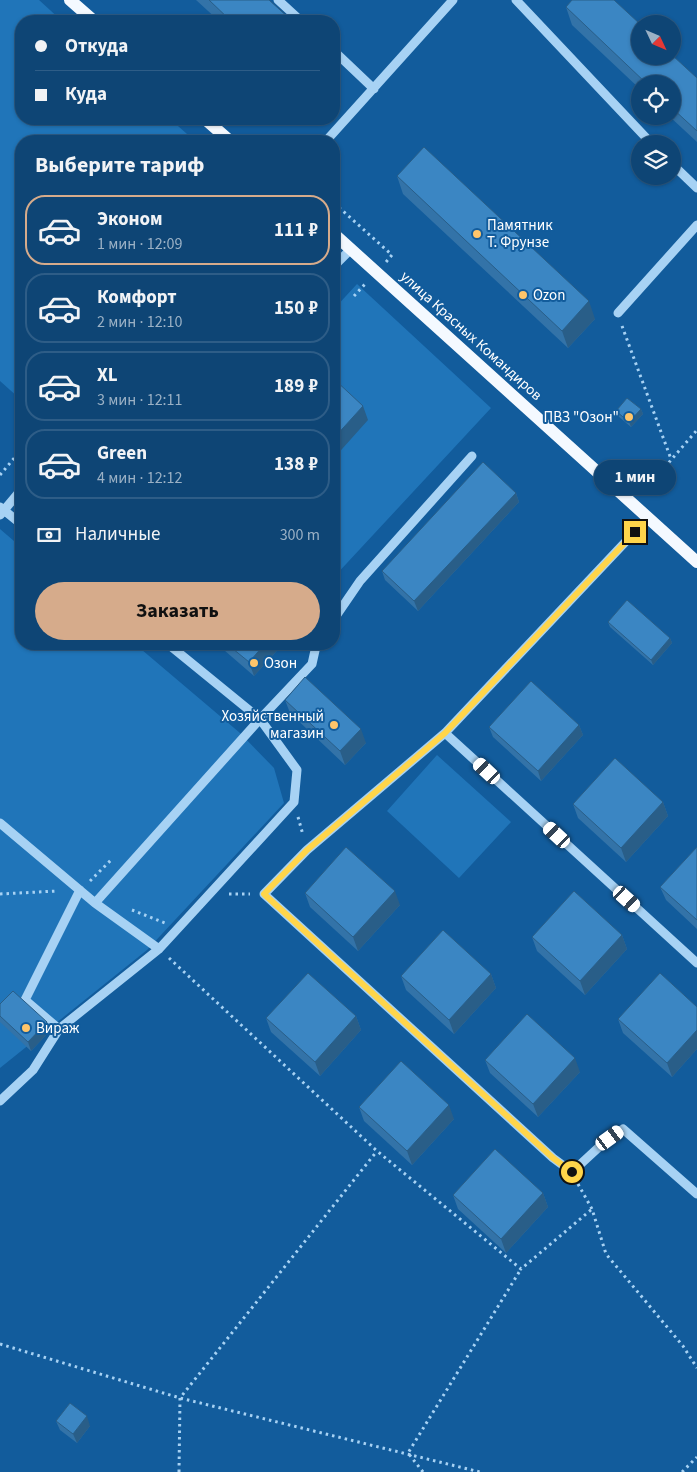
<!DOCTYPE html>
<html lang="ru">
<head>
<meta charset="utf-8">
<style>
  :root { --surface:#0e4575; --page:#1c4f7d; --text:#f1f3f6; --muted:#9bb1c5; --line:#2e5d87; --accent:#d6ab8b }
  body { margin:0; font-family:"Source Sans 3",sans-serif; background:var(--page); color:var(--text); height:100vh; display:flex; flex-direction:column; font-size:19px; white-space:nowrap }
  * { box-sizing:border-box; margin:0 }
  p { font-size:16px; color:var(--muted) }
  .icon { flex:none; width:28px; height:28px; fill:none; stroke:currentColor; stroke-width:2; stroke-linecap:round; stroke-linejoin:round }
  .map { position:relative; flex:1; overflow:hidden }
  .drawer { position:absolute; left:15px; top:135px; width:325px; height:515px; display:flex; flex-direction:column; background:var(--surface); border-radius:20px; box-shadow:0 1px 4px #0004,0 0 0 1px var(--line) }
  .drawer>* { flex:none }
  .top-card { position:absolute; left:15px; top:15px; width:325px; height:110px; border-radius:20px; box-shadow:0 1px 4px #0004,0 0 0 1px var(--line); display:grid; align-content:center; height:110px; padding:0 20px; background:var(--surface) }
  .needle { width:32px; rotate:134deg }
  .fabs { position:absolute; left:631px; top:15px; display:grid; gap:10px }
  .fabs a { display:grid; place-items:center; width:50px; height:50px; border-radius:50%; background:var(--surface); box-shadow:0 1px 4px #0004,0 0 0 1px var(--line); font-size:25px }
  .end { position:absolute; width:22px; height:22px; margin:-11px; border:6px solid #ffd54a; background:#111; box-shadow:0 0 0 2px #111 }
  .from { border-radius:50% }
  .bubble { position:absolute; height:35px; border-radius:18px; background:var(--surface); box-shadow:0 1px 4px #0004,0 0 0 1px var(--line); font-size:16px; font-weight:700; line-height:35px; text-align:center }
  .car { position:absolute; width:15px; height:30px; margin:-15px -8px; border-radius:6px; box-shadow:0 0 4px 1px #0007; background:linear-gradient(#fff 24%,#345 0 40%,#fff 0 76%,#345 0 86%,#fff 0) }
  .top-card b { display:flex; align-items:center; gap:18px; height:48px; font-size:19px }
  .top-card b+b { border-top:1px solid var(--line) }
  .top-card i { width:12px; height:12px; background:var(--text) }
  ul { padding:0; list-style:none }
  li { display:flex; align-items:center; gap:15px; height:70px; margin:0 10px 8px; padding:0 10px; border:2px solid var(--line); border-radius:20px }
  li div { flex:1 }
  li b { display:block; font-size:19px }
  li em { font-style:normal; font-weight:700 }
  li.current { border-color:var(--accent) }
  li>.icon { width:45px; height:45px; stroke-width:1.5 }
  h2 { padding:0 20px; font-size:22px; line-height:60px }
  .pay { display:flex; align-items:center; gap:12px; height:55px; padding:0 20px; font-size:19px }
  .pay p { margin-inline-start:auto }
  .primary-button { display:flex; gap:10px; margin-top:auto; padding:10px 20px }
  .primary-button a { flex:1; height:58px; border-radius:30px; background:var(--accent); color:#111; font-size:20px; font-weight:700; line-height:58px; text-align:center }
  .map>svg:first-child { display:block }
  .green { fill:#2075b9 }
  .lines { fill:none; stroke-linecap:round; stroke-linejoin:round }
  .path { stroke:#a7d2f4; stroke-width:3; stroke-dasharray:2.5 4; stroke-linecap:butt }
  .minor { stroke:#a7d2f4; stroke-width:9 }
  .major { stroke:#f4f9ff; stroke-width:12 }
  .wall { fill:#3373a8 }
  .shaded-wall { fill:#295e88 }
  .building { fill:#3b86c3; stroke:#295e88 }
  .route { stroke:#ffd54a; stroke-width:6 }
  .poi-dot { fill:#ffc56a; stroke:#125c9c; stroke-width:2 }
  .labels { text-anchor:middle; dominant-baseline:central; stroke-width:4; stroke-linejoin:round; paint-order:stroke }
  .poi-label { font-size:15px; fill:#fff; stroke:#125c9c; text-anchor:start }
  .street-label { font-size:15px; fill:#fff; stroke:#125c9c }
</style>
</head>
<body>
<div class="map">
<svg width="697" height="1472" viewBox="0 0 697 1472">
  <rect width="100%" height="100%" fill="#125c9c"/>
  <!-- green -->
  <path class="green" d="M0,0H39L62,21H21V119H170L195,141H21V395L19,398L0,381Z
    M357,284L491,408L334,577V309Z
    M0,529L21,547V644H135L240,733L274,768L284,803L147,950L0,1068Z
    M437,755L511,822L459,878L387,811Z"/>
  <g class="lines">
    <!-- path -->
    <path class="path" d="M334,203L392,255L386,262
      M354,296L366,283
      M622,326L671,459
      M0,475L21,450
      M646,493V489L697,430
      M298,817L303,835
      M90,881L112,859
      M0,894L57,891
      M229,894H250
      M132,910L165,923
      M169,958L377,1151L521,1269L592,1209
      M578,1184L592,1209L606,1254L683,1346L697,1368
      M0,1344L180,1398L480,1472
      M179,1472L180,1398L377,1151
      M423,1472L408,1453L521,1269
      M682,1472L697,1457"/>
    <!-- minor -->
    <path class="minor" d="M278,0L301,21
      M516,0L652,144
      M334,51L374,89
      M326,141L453,0
      M672,164L697,188
      M334,266L351,249
      M618,313L697,225
      M0,507L21,524
      M0,515L21,490
      M648,518L445,733L307,850L264,894L553,1158L572,1172L598,1148L623,1129L697,1194
      M334,619L360,581L472,456
      M168,644L260,719L312,664L316,646L313,644
      M445,733L697,963
      M0,823L95,903L159,949
      M80,890L25,1000L59,1029L159,949L294,802L297,770L260,719L95,903
      M0,1101L33,1070L59,1029"/>
    <!-- major -->
    <path class="major" d="M70,0L94,21
      M205,119L230,141
      M334,234L697,562"/>
  </g>
  <!-- wall -->
  <path class="wall" d="M196,0H269L290,21H219Z
    M566,7L697,78V142L669,116H672V84H640V89L572,25Z
    M397,176L595,319L568,348L403,194Z
    M641,409L643,414L631,427L618,416L616,411Z
    M516,493L519,502L418,611L385,580L382,571Z
    M608,622L670,638L672,643L653,665L610,627Z
    M217,644H283L254,676Z
    M285,700L366,743L345,765L290,713Z
    M579,725L583,735L541,781L493,737L489,727Z
    M663,802L668,816L626,862L578,818L573,804Z
    M697,847V929L666,900L660,887Z
    M305,893L400,905L358,951L310,907Z
    M622,935L627,949L585,995L537,951L532,937Z
    M491,974L496,988L454,1034L406,990L401,976Z
    M0,1004L47,1022L50,1031L31,1051L0,1022Z
    M697,1007V1049L672,1077L623,1033L618,1019Z
    M356,1016L361,1030L320,1076L271,1032L266,1018Z
    M485,1060L580,1072L538,1117L490,1073Z
    M359,1107L454,1119L412,1165L364,1121Z
    M543,1193L548,1207L506,1253L458,1209L453,1195Z
    M56,1421L90,1426L77,1443L60,1430Z"/>
  <!-- shaded-wall -->
  <path class="shaded-wall" d="M589,301L595,319L568,348L562,331Z
    M363,406L368,420L334,458V438Z
    M641,409L643,414L631,427L629,422Z
    M516,493L519,502L418,611L414,601Z
    M670,638L672,643L653,665L651,660Z
    M265,644H283L254,676L249,662Z
    M579,725L583,735L541,781L538,771Z
    M361,729L366,743L345,765L340,751Z
    M663,802L668,816L626,862L621,848Z
    M395,891L400,905L358,951L353,937Z
    M622,935L627,949L585,995L580,981Z
    M491,974L496,988L454,1034L449,1020Z
    M356,1016L361,1030L320,1076L315,1062Z
    M47,1022L50,1031L31,1051L28,1042Z
    M697,1030V1049L672,1077L667,1063Z
    M575,1058L580,1072L538,1117L533,1104Z
    M449,1105L454,1119L412,1165L407,1151Z
    M543,1193L548,1207L506,1253L501,1239Z
    M87,1416L90,1426L77,1443L73,1434Z"/>
  <!-- building -->
  <path class="building" d="M209,0H269L289,18L286,21H231Z
    M572,0H614L640,24V56H672V55L697,78V131L672,108V84H647L566,7Z
    M424,147L589,301L562,331L397,176Z
    M334,379L363,406L334,438Z
    M627,398L641,409L629,422L616,411Z
    M483,462L516,493L414,601L382,571Z
    M627,600L670,638L651,660L608,622Z
    M227,644H265L249,662Z
    M305,677L361,729L340,751L285,700Z
    M531,681L579,725L538,771L489,727Z
    M615,758L663,802L621,848L573,804Z
    M346,847L395,891L353,937L305,893Z
    M697,847V920L660,887Z
    M574,891L622,935L580,981L532,937Z
    M443,930L491,974L449,1020L401,976Z
    M308,973L356,1016L315,1062L266,1018Z
    M660,973L697,1007V1030L667,1063L618,1019Z
    M13,991L47,1022L28,1042L0,1016V1004Z
    M527,1014L575,1058L533,1104L485,1060Z
    M401,1061L449,1105L407,1151L359,1107Z
    M495,1149L543,1193L501,1239L453,1195Z
    M70,1403L87,1416L73,1434L56,1421Z"/>
  <g class="lines">
    <!-- route -->
    <path class="route" d="M572,1172L553,1158L264,894L307,850L445,733L635,532"/>
  </g>
  <!-- markers -->
  <g class="poi-dot">
    <circle cx="477" cy="234" r="5"/>
    <circle cx="523" cy="295" r="5"/>
    <circle cx="629" cy="417" r="5"/>
    <circle cx="254" cy="663" r="5"/>
    <circle cx="334" cy="725" r="5"/>
    <circle cx="26" cy="1028" r="5"/>
  </g>
  <g class="labels">
    <!-- poi labels -->
    <g class="poi-label">
      <text x="487" y="225">Памятник<tspan x="487" dy="17">Т. Фрунзе</tspan></text>
      <text x="533" y="295">Ozon</text>
      <text x="619" y="417" text-anchor="end">ПВЗ "Озон"</text>
      <text x="264" y="663">Озон</text>
      <text x="324" y="716" text-anchor="end">Хозяйственный<tspan x="324" dy="17">магазин</tspan></text>
      <text x="36" y="1028">Вираж</text>
    </g>
    <!-- street labels -->
    <g class="street-label">
      <text transform="translate(471 336) rotate(42)">улица Красных Командиров</text>
    </g>
  </g>
</svg>
<div class="fabs">
<a><svg class="needle" viewBox="-14 -14 28 28"><path d="M0-13l5 13h-10z" fill="#e53935"/><path d="M0 13l5-13h-10z" fill="#9bb1c5"/></svg></a>
<a><svg class="icon" aria-label="locate" viewBox="0 0 24 24"><circle cx="12" cy="12" r="6"/><path d="M12 2v4M12 18v4M2 12h4M18 12h4"/></svg></a>
<a><svg class="icon" aria-label="layers" viewBox="0 0 24 24"><path d="M12 4l9 5-9 5-9-5zM3 14l9 5 9-5"/></svg></a>
</div>
<i class="end from" style="left:572px;top:1172px"></i>
<i class="end" style="left:635px;top:532px"></i>
<div class="bubble" style="left:594px;top:460px;width:82px">1 мин</div>
<i class="car" style="left:487px;top:771px;rotate:313deg"></i>
<i class="car" style="left:557px;top:835px;rotate:313deg"></i>
<i class="car" style="left:627px;top:899px;rotate:132deg"></i>
<i class="car" style="left:610px;top:1138px;rotate:54deg"></i>
<div class="top-card">
<b><i class="from"></i>Откуда</b>
<b><i></i>Куда</b>
</div>
<section class="drawer">
<h2>Выберите тариф</h2>
<ul>
<li class="current"><svg class="icon" aria-label="car" viewBox="0 0 24 24"><path d="M5 17H2v-5l4-1 3-4h7l3 4 3 1v5h-3M9 17h6M6 11h13"/><circle cx="7" cy="17" r="2"/><circle cx="17" cy="17" r="2"/></svg><div><b>Эконом</b><p>1 мин · 12:09</p></div><em>111 ₽</em></li>
<li><svg class="icon" aria-label="car" viewBox="0 0 24 24"><path d="M5 17H2v-5l4-1 3-4h7l3 4 3 1v5h-3M9 17h6M6 11h13"/><circle cx="7" cy="17" r="2"/><circle cx="17" cy="17" r="2"/></svg><div><b>Комфорт</b><p>2 мин · 12:10</p></div><em>150 ₽</em></li>
<li><svg class="icon" aria-label="car" viewBox="0 0 24 24"><path d="M5 17H2v-5l4-1 3-4h7l3 4 3 1v5h-3M9 17h6M6 11h13"/><circle cx="7" cy="17" r="2"/><circle cx="17" cy="17" r="2"/></svg><div><b>XL</b><p>3 мин · 12:11</p></div><em>189 ₽</em></li>
<li><svg class="icon" aria-label="car" viewBox="0 0 24 24"><path d="M5 17H2v-5l4-1 3-4h7l3 4 3 1v5h-3M9 17h6M6 11h13"/><circle cx="7" cy="17" r="2"/><circle cx="17" cy="17" r="2"/></svg><div><b>Green</b><p>4 мин · 12:12</p></div><em>138 ₽</em></li>
</ul>
<div class="pay"><svg class="icon" aria-label="cash" viewBox="0 0 24 24"><path d="M3 7h18v10H3z"/><circle cx="12" cy="12" r="2"/></svg>Наличные<p>300 m</p></div>
<div class="primary-button"><a>Заказать</a></div>
</section>
</div>
</body>
</html>
